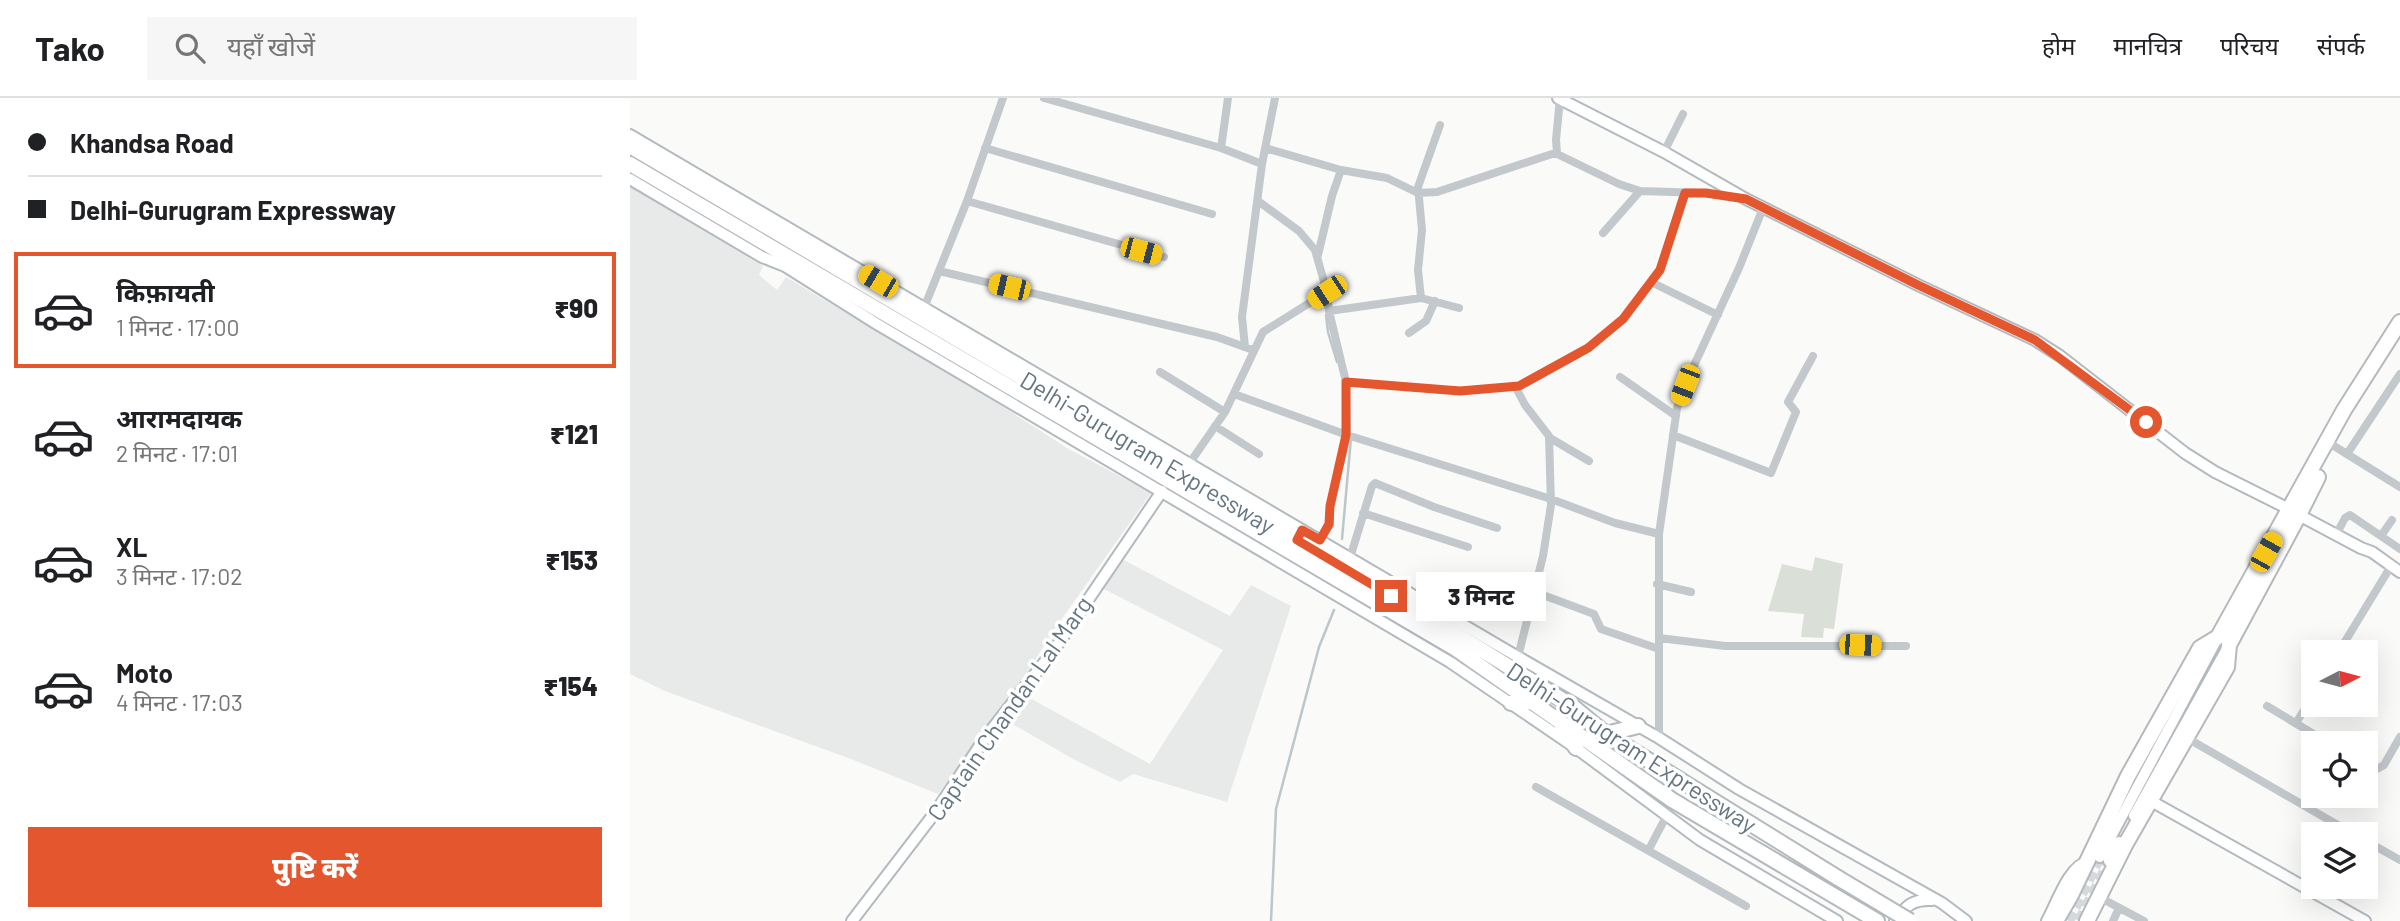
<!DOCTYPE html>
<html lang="hi">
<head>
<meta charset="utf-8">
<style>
  :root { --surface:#fff; --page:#f6f6f6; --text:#202124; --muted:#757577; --line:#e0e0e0; --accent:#e4572e }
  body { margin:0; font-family:Barlow,"Noto Sans Devanagari",sans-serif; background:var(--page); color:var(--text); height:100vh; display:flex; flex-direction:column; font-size:26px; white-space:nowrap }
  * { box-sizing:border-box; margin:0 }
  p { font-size:23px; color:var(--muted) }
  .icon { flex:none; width:38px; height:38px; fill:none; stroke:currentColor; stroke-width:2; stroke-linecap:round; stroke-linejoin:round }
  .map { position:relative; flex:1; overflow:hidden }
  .panel { display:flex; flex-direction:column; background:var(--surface); width:630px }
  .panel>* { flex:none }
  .top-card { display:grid; align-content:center; height:154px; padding:0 28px; background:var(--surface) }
  .needle { width:46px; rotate:84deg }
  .fabs { position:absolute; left:1671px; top:542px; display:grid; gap:14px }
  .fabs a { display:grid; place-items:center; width:77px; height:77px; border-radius:0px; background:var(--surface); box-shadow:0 7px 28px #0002; font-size:35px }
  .end { position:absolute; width:32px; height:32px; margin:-16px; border:9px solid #e4572e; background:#fff; box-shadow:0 0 0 4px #fff }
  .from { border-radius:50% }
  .bubble { position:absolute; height:49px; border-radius:0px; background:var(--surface); box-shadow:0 7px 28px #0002; font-size:23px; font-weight:800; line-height:49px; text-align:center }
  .car { position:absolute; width:21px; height:42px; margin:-21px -10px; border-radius:9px; box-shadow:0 0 5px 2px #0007; background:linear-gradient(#f5c518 24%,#345 0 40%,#f5c518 0 76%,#345 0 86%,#f5c518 0) }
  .top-card b { display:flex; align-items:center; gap:24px; height:66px; font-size:26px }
  .top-card b+b { border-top:2px solid var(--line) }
  .top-card i { width:18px; height:18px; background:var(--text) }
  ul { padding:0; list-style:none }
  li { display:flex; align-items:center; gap:21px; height:116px; margin:0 14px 10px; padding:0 14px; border:4px solid transparent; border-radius:0px }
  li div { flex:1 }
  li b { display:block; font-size:26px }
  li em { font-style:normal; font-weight:800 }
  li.current { border-color:var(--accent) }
  li>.icon { width:63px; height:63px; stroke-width:1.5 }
  .button { display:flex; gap:14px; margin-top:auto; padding:14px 28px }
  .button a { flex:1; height:80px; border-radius:0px; background:var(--accent); color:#fff; font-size:28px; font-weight:800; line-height:80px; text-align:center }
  header { display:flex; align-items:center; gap:42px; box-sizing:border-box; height:98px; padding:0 35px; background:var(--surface); border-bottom:2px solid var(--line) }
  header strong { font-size:33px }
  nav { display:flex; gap:38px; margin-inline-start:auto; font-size:24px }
  .search { width:490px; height:63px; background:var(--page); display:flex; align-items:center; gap:18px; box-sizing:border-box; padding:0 24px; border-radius:0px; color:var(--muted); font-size:26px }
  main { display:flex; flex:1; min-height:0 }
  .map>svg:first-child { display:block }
  .built { fill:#e8e9e9 }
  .green { fill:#dadfd7 }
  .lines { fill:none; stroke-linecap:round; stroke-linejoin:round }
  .stream { stroke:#bbc7cb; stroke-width:2.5 }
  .secondary-tunnel { stroke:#d5d9db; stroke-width:10; stroke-dasharray:10 5; stroke-linecap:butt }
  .secondary-casing { stroke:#b3babf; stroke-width:14 }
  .highway-casing { stroke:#b4b9bd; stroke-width:18 }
  .street { stroke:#c3c8cc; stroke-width:8 }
  .secondary { stroke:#fff; stroke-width:10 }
  .highway { stroke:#fff; stroke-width:14 }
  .highway-bridge-casing { stroke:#b4b9bd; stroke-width:18; stroke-linecap:butt }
  .highway-bridge { stroke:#fff; stroke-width:14 }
  .route { stroke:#e4572e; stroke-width:9 }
  .labels { text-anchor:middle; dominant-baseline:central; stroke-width:7; stroke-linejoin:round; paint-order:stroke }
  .street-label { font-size:24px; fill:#657683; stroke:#fff }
</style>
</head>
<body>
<header>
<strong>Tako</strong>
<div class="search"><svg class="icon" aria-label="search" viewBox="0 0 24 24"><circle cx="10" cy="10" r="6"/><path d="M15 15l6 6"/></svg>यहाँ खोजें</div>
<nav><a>होम</a><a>मानचित्र</a><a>परिचय</a><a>संपर्क</a></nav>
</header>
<main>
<section class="panel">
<div class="top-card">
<b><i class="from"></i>Khandsa Road</b>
<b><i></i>Delhi-Gurugram Expressway</b>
</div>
<ul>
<li class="current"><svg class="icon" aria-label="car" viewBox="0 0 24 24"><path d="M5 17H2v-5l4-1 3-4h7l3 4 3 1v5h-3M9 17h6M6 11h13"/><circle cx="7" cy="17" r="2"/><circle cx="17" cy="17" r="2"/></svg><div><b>किफ़ायती</b><p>1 मिनट · 17:00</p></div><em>₹90</em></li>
<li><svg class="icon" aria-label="car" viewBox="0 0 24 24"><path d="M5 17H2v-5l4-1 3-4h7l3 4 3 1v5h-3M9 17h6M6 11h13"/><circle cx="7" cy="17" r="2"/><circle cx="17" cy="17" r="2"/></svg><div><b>आरामदायक</b><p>2 मिनट · 17:01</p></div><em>₹121</em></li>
<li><svg class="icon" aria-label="car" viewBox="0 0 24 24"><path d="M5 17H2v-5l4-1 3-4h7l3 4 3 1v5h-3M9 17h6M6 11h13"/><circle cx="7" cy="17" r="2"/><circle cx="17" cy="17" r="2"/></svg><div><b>XL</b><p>3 मिनट · 17:02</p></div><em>₹153</em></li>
<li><svg class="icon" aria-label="car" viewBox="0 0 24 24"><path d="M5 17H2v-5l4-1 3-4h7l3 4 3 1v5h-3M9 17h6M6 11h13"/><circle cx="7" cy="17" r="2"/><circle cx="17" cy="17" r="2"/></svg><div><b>Moto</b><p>4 मिनट · 17:03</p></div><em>₹154</em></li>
</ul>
<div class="button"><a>पुष्टि करें</a></div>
</section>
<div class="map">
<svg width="1770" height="823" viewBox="0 0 1770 823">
  <rect width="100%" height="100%" fill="#fafaf8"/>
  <!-- built -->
  <path class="built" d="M0,89L133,168L129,177L147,192L156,179L366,304L437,350L521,395L431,522L382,597L308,696L221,661L35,593L0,576Z
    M492,461L600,518L621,487L661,508L597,704L503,676L490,684L443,661L379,624L396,598L520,666L593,552L474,491Z"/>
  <!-- green -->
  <path class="green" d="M1185,459L1213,466L1204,531L1194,530L1193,540L1171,539L1174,516L1138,513L1152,466L1182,473Z"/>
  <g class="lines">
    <!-- stream -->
    <path class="stream" d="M696,217L698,234L707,264
      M712,441L721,340
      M641,823L646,711L689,549L704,512"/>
    <!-- secondary-tunnel -->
    <path class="secondary-tunnel" d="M1439,823L1470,759
      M1449,823L1479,763"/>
    <defs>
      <path id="secondary" d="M928,0L1034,54L1116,101L1288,187L1405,242L1430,258L1555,355L1585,374L1659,411
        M0,37L888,559L1029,640L1109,691L1312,805L1336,823
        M0,81L132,159L155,168L247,226L820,564L946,650L1070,742L1207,823
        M1669,417L1731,450L1742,454L1770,474
        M1521,703L1735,823
        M1504,718L1598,549
        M1470,759L1588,539
        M1479,763L1489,744
        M222,823L307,712L355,640L424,552L532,393
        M1265,823C1276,808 1282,801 1302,802
        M1417,823C1426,807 1439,768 1457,764"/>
      <path id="highway" d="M0,48L831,539L942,608L976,636L1208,780
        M0,66L826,551L1042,702L1247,823
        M881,605L902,604
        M932,628L946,650
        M976,636L1008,628
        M1426,823L1441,797L1498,678L1570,550L1588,539L1714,312L1770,224
        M1457,823L1495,747L1597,569L1599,547L1669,417L1688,379"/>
    </defs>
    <!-- secondary casing -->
    <use href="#secondary" class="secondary-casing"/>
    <!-- highway casing -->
    <use href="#highway" class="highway-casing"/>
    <!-- street -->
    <path class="street" d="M414,0L591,50L632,66
      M355,50L582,116
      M591,50L598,0
      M635,50L711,72L757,80L788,95L807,94L925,55L989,86L1010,93L1075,95L1110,100
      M1034,54L1053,16
      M927,55L926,42L930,0
      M337,103L534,159
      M628,103L669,133L685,152L697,194L699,213L716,284L717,337L700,408V427L690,442
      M973,135L1010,93
      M688,157L702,98L711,72
      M309,173L587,239L623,252
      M1021,184L1088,217
      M791,200L788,172L792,132L788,89L810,27
      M294,210L337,103L373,0
      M699,213L791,200L829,210
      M779,235L796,223L805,203
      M615,249L612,219L632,66L645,0
      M530,274L595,314
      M990,279L1046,318
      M716,284L830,293L889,288L958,250L993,221L1030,172L1054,95
      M885,288L895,307L919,338L921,407L913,458L888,559
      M604,296L717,337L921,401L985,425L1029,436
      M585,328L629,356
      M1043,337L1141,375L1166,314L1158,304L1183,258
      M920,340L959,363
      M1704,348L1770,389
      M1717,356L1770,276
      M559,366L595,314L633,234L697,194
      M733,415L838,449
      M1706,437L1715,420L1720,417L1770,451
      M1751,438L1762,422
      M720,460L742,388L745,385L804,409L867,430
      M1027,486L1061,494
      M905,494L964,516L971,531L1029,551
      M1029,540L1095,548H1276
      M1708,555L1761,468
      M1637,608L1700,646
      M1666,625L1684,596
      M1029,640V436L1047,310L1055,287L1109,170L1133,110
      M1557,640L1725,737
      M1736,668L1747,671L1754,667L1770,639
      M906,689L1116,808
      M1736,743L1770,762
      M1019,751L1037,717
      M1469,799L1514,823
      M1483,823L1489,810"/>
    <!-- secondary -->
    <use href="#secondary" class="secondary"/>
    <!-- highway -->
    <use href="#highway" class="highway"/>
    <defs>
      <path id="highway-bridge" d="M1208,780L1280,823"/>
    </defs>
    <!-- highway-bridge casing -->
    <use href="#highway-bridge" class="highway-bridge-casing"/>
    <!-- highway-bridge -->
    <use href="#highway-bridge" class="highway-bridge"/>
  </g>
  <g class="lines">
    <!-- route -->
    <path class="route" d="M761,498L667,442L672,432L690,442L699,426L700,408L716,337V284L830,293L889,288L958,250L993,221L1030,172L1055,95H1076L1116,101L1288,187L1405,242L1516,324"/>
  </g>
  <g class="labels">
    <!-- street labels -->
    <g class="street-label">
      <text transform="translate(518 354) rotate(31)">Delhi-Gurugram Expressway</text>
      <text transform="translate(379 610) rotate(-55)">Captain Chandan Lal Marg</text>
      <text transform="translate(1002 649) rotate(33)">Delhi-Gurugram Expressway</text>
    </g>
  </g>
</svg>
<div class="fabs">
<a><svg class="needle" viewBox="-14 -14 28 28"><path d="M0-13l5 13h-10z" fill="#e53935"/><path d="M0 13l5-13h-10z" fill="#757577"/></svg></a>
<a><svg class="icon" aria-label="locate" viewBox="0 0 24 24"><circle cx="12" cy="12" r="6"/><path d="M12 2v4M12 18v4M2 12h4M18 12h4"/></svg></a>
<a><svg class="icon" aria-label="layers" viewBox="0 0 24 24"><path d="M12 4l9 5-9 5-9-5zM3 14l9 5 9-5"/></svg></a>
</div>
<i class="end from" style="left:1516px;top:324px"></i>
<i class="end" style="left:761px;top:498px"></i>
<div class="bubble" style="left:786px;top:474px;width:130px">3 मिनट</div>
<i class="car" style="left:511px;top:153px;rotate:105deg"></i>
<i class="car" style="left:248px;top:183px;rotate:300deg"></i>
<i class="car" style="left:379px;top:189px;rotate:283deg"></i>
<i class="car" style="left:697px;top:194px;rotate:237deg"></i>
<i class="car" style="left:1055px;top:287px;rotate:201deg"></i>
<i class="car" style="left:1636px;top:454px;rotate:29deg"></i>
<i class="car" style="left:1230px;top:547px;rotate:92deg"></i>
</div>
</main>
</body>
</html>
